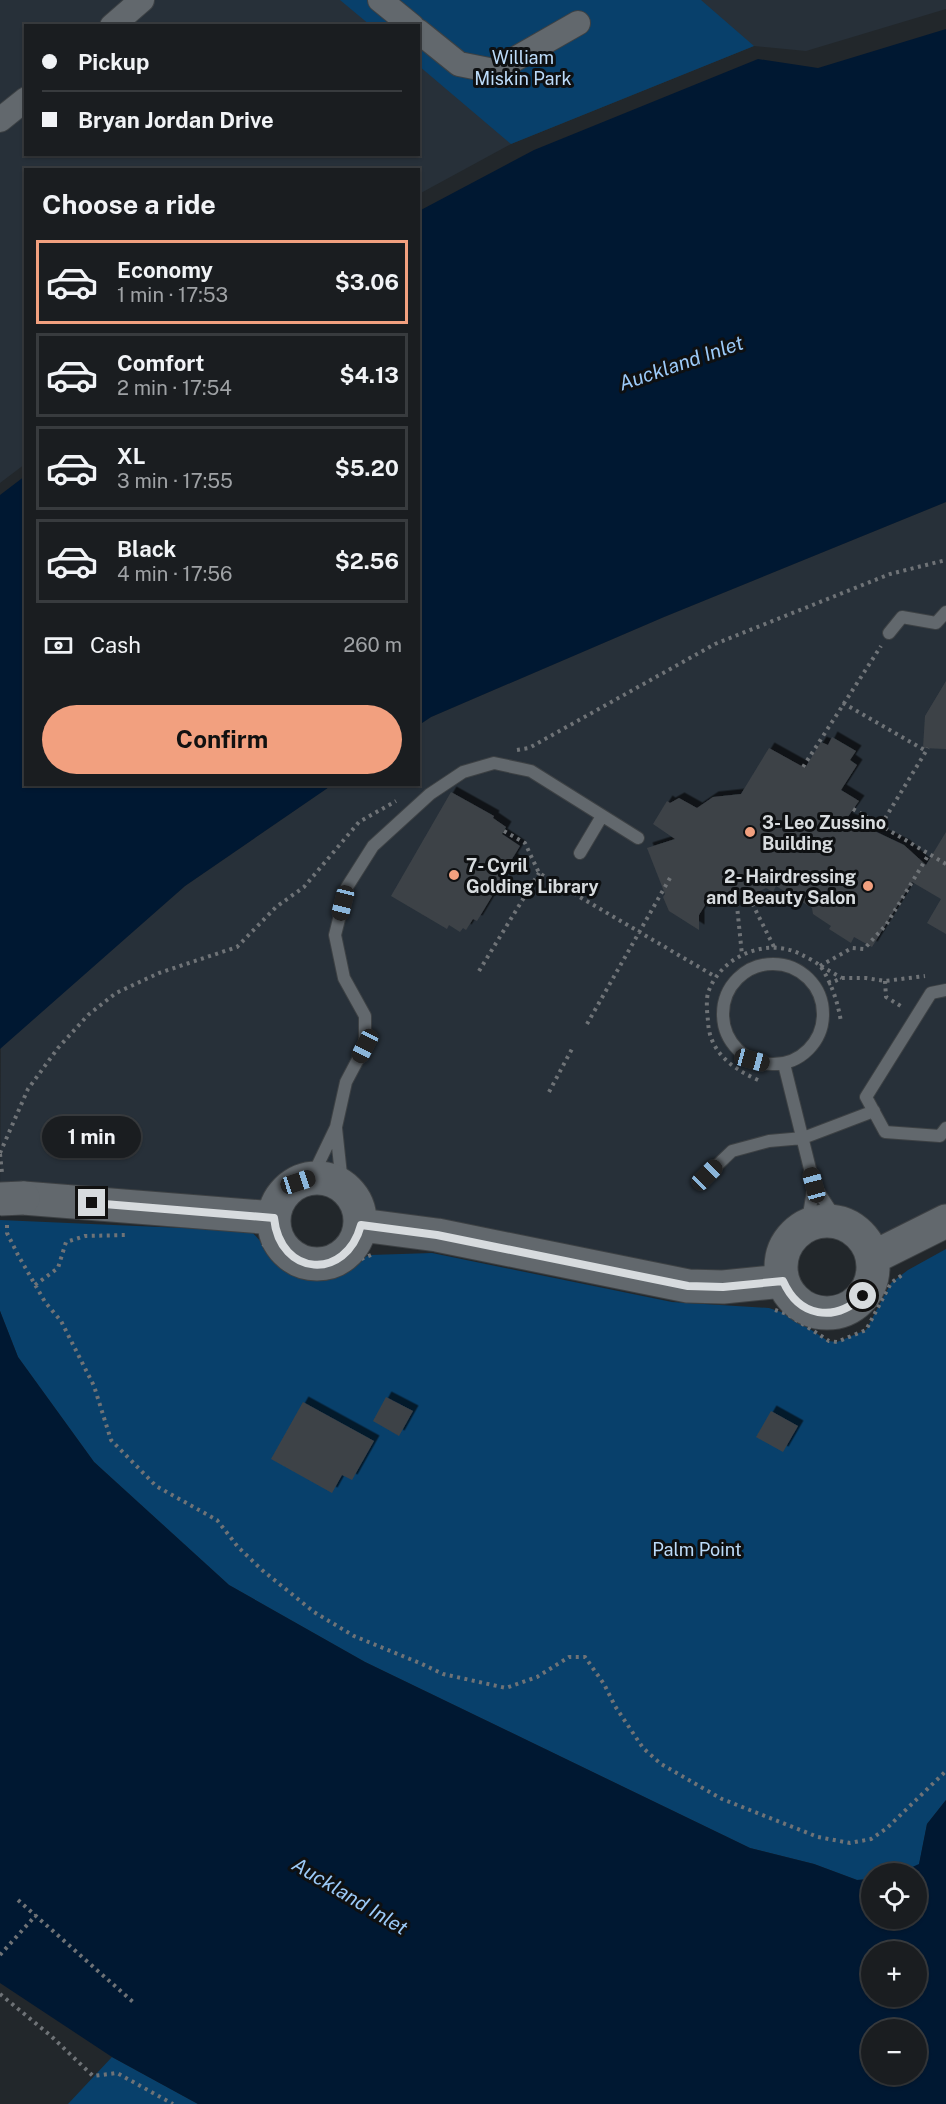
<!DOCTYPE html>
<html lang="en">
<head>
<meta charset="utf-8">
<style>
  :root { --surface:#1a1d20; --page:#272a2d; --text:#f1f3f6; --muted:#9fa2a5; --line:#383b3e; --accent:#f2a07f }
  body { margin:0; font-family:"Public Sans",sans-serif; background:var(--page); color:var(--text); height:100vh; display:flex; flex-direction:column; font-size:22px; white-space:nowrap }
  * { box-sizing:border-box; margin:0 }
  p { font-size:20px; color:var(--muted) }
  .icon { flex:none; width:33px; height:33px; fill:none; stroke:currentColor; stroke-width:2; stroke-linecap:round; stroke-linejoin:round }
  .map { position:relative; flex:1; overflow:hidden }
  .panel { position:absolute; left:24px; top:168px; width:396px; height:618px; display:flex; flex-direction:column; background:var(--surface); border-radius:0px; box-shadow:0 2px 4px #0004,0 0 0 2px var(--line) }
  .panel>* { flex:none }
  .guide { position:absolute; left:24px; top:24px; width:396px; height:132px; border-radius:0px; box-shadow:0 2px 4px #0004,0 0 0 2px var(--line); display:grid; align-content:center; height:132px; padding:0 18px; background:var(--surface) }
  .controls { position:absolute; left:861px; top:1863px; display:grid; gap:12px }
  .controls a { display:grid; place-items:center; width:66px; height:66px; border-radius:50%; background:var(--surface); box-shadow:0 2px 4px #0004,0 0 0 2px var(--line); font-size:30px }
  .end { position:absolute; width:27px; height:27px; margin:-14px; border:8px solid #d7dbde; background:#111; box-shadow:0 0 0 3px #111 }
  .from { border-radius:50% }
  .bubble { position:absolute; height:42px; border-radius:21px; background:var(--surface); box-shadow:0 2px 4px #0004,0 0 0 2px var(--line); font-size:20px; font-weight:700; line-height:42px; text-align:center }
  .car { position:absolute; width:18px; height:36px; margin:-18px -9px; border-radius:8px; box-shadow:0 0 4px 2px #0007; background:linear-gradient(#222 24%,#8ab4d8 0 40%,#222 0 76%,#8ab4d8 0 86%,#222 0) }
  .guide b { display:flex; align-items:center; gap:21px; height:57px; font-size:22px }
  .guide b+b { border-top:2px solid var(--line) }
  .guide i { width:15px; height:15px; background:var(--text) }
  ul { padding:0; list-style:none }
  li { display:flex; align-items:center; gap:18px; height:84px; margin:0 12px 9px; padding:0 6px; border:3px solid var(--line); border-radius:0px }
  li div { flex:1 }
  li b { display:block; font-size:22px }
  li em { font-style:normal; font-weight:700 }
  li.selected { border-color:var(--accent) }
  li>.icon { width:54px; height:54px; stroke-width:1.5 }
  h2 { padding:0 18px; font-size:27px; line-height:72px }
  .pay { display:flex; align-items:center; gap:15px; height:66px; padding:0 18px; font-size:22px }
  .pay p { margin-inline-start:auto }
  .cta { display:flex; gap:12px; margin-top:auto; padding:12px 18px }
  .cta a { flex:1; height:69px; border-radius:36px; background:var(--accent); color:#111; font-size:24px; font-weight:700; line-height:69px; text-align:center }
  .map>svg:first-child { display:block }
  .built { fill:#273039; fill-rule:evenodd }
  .green { fill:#08406b }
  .water { fill:#001832; fill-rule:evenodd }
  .building { fill:#3d4247; filter:url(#shadow) }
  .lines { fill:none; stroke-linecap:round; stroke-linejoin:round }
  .lane-casing { stroke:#3d4144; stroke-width:14 }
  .street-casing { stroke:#3d4144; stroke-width:26 }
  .secondary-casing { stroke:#3d4144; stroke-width:35 }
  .path { stroke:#6f7377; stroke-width:4; stroke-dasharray:3 4.5; stroke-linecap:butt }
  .lane { stroke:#62686d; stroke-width:12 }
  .street { stroke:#62686d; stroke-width:24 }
  .secondary { stroke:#62686d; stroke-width:33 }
  .secondary-bridge-casing { stroke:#3d4144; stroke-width:35; stroke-linecap:butt }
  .secondary-bridge { stroke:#62686d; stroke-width:33 }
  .route { stroke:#d7dbde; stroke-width:8 }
  .poi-dot { fill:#f2a07f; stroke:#0e1012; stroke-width:2 }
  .labels { text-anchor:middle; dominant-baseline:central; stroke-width:6; stroke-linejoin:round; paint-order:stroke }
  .park-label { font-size:18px; fill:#bcdbf9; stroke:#0e1012 }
  .poi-label { font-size:18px; font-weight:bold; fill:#d7dbde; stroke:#0e1012; text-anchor:start }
  .water-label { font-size:20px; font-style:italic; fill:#9ccaf8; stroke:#0e1012 }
</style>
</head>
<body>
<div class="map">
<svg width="946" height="2104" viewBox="0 0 946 2104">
  <defs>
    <filter id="shadow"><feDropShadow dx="5.5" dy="-5.5" stdDeviation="0" flood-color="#0009"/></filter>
  </defs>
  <rect width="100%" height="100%" fill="#22272b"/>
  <!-- built -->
  <path class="built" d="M0,0H946V9L806,51L754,46L511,144L419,194L418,170H26L25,464L0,483ZM26,26H418V154H26Z
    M946,502V1221L866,1243L854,1230L839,1223L822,1221L807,1225L794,1235L785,1249L781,1265L783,1281L723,1287L360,1210L353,1195L342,1184L327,1178L312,1177L298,1182L286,1191L277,1203L0,1199L1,1047L185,886L332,785L418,784L419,725L431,717L664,617Z"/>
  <!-- green -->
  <path class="green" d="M340,0H701L754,46L511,144L419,66L418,26L370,25Z
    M0,1220L251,1231L286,1269L325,1274L370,1255L432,1253L672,1302L769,1308L787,1314L828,1341L837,1342L866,1330L891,1283L908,1270L946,1249V1800L927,1824L919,1865L899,1873L872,1874L871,1879L857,1880L814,1864L750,1848L365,1662L229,1585L94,1462L18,1357L0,1311Z
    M112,2057L198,2104H68Z"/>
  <!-- water -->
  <path class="water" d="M946,29V502L664,617L431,717L419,725V211L534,150L758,59L818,68Z
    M25,476L26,784L332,785L185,886L0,1049V495Z
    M0,1311L18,1357L94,1462L229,1585L365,1662L750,1848L814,1864L857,1880L871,1879L872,1918H916V1874L899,1873L919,1864L927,1824L946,1800V2104H198L112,2057L0,1983ZM872,1952H916V1996H872ZM872,2030H916V2074H872Z"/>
  <!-- building -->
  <path class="building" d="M946,681V749L923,748L925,716Z
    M832,737L856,751L850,760L857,765L841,790L859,801L847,818L904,845L926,865L946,832V934L927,923L941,899L912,882L872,947L854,937L851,943L829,929L831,926L813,914L812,908L776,886L773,892L766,888L744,899L730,890L723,900L712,894L699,915V930L669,911L663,897L665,894L647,848L675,839L653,824L667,801L670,803L679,798L697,808L713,797L741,794L769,748L805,768L821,742L828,745Z
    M451,792L494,816L493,818L506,827L502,834L520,846L512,859L514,860L477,921L473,919L466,930L463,928L460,932L449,925L447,929L391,896Z
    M386,1397L413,1411L399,1436L373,1421Z
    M303,1402L374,1441L352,1480L342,1475L332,1493L271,1459Z
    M771,1411L798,1426L783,1452L756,1437Z"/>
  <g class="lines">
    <defs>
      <path id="lane" d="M889,633L902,617L936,623L946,612
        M580,853L602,816
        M723 1014a50 50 0 1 1 100 0a50 50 0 1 1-100 0Z
        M946,990L931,993L866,1097L885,1132L940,1136L946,1128
        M784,1064L814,1185L839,1223
        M336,1128L342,1184
        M707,1175L732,1151L769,1141L803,1138L874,1111
        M312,1177L336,1127L346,1082L365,1046V1016L344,978L335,935L347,887L373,846L430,794L463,772L494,763L531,771L638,838
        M807,1226L814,1185"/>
      <path id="street" d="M380,0L412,26
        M112,26L142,0
        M418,31L459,64L494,71L578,23
        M0,120L26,99"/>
      <path id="secondary" d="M274 1221a43 43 0 1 1 86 0a43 43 0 1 1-86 0Z
        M23,1198L274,1218
        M781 1267a46 46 0 1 1 92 0a46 46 0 1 1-92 0Z
        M361,1225L437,1235L688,1286L723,1287L783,1281
        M872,1258L946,1221"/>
    </defs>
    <!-- lane casing -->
    <use href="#lane" class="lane-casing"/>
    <!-- street casing -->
    <use href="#street" class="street-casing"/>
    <!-- secondary casing -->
    <use href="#secondary" class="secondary-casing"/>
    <!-- path -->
    <path class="path" d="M843,703L926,751
      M517,750L529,748L715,644L890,574L946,560
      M803,767L881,646
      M853,809L946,864
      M881,825L928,748
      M504,831L525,843L539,873L716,977
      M736,896L742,955
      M749,897L774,947
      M820,966L852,948L864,949L886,925L929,854
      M821,966L842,978
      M479,971L539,873
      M885,981L886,997L904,1008
      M828,984L842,978H866L885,981L925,976
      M587,1024L670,878
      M758,1080C731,1068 709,1051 708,1021C707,1012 706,1001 708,993C720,956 768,936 802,955C808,958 817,962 821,967C832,984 838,1003 841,1022
      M549,1092L573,1047
      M0,1153L28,1089L58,1048L88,1015L116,993L159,973L237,947L276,907L304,887L359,822L396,801
      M0,1154L2,1173
      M7,1225V1233L18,1255L45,1302L61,1321L94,1386L111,1440L156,1486L217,1520L238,1547L262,1570L314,1612L354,1636L422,1664L443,1674L506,1688L537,1677L569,1657H585L604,1684L615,1706L643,1748L661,1764L722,1799L818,1837L850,1843L871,1839L887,1828L946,1771
      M263,1244L286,1269L325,1274L371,1255
      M35,1285L58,1268L66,1242L85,1236L126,1235
      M775,1310L787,1314L829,1341L837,1342L866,1330L891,1283L902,1275
      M18,1900L133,2002
      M0,1955L36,1915
      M0,1994L51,2036L93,2076L117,2073L173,2104"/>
    <!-- lane -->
    <use href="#lane" class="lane"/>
    <!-- street -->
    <use href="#street" class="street"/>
    <!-- secondary -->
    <use href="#secondary" class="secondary"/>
    <defs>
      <path id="secondary-bridge" d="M0,1199L23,1198"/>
    </defs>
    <!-- secondary-bridge casing -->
    <use href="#secondary-bridge" class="secondary-bridge-casing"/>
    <!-- secondary-bridge -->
    <use href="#secondary-bridge" class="secondary-bridge"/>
  </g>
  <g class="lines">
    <!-- route -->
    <path class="route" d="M92,1203L274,1218C280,1277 346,1281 361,1225L437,1235L688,1286L723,1287L783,1281C799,1317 834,1323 863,1296"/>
  </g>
  <!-- markers -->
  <g class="poi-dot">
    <circle cx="750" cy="832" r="6"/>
    <circle cx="454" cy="875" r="6"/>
    <circle cx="868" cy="886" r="6"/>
  </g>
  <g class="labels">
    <!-- park labels -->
    <g class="park-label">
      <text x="523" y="57">William<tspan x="523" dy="21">Miskin Park</tspan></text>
      <text x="697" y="1549">Palm Point</text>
    </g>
    <!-- poi labels -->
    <g class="poi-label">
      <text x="762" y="822">3- Leo Zussino<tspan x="762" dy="21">Building</tspan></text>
      <text x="466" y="865">7- Cyril<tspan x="466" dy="21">Golding Library</tspan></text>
      <text x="856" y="876" text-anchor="end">2- Hairdressing<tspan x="856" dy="21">and Beauty Salon</tspan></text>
    </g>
    <!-- water labels -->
    <g class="water-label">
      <text transform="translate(681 363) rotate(-19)">Auckland Inlet</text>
      <text transform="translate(350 1896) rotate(31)">Auckland Inlet</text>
    </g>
  </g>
</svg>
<div class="controls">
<a><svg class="icon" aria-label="locate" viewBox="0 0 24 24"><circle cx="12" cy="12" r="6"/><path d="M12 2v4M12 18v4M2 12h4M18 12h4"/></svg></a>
<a>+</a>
<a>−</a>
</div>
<i class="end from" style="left:863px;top:1296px"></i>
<i class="end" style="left:92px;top:1203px"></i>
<div class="bubble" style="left:42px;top:1116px;width:99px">1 min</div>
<i class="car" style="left:343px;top:903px;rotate:194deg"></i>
<i class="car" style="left:365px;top:1046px;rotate:207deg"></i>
<i class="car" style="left:752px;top:1060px;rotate:105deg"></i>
<i class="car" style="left:707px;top:1175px;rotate:45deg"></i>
<i class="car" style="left:298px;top:1182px;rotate:72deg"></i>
<i class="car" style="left:814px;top:1185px;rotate:345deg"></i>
<div class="guide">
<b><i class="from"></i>Pickup</b>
<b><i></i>Bryan Jordan Drive</b>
</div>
<section class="panel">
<h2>Choose a ride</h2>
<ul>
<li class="selected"><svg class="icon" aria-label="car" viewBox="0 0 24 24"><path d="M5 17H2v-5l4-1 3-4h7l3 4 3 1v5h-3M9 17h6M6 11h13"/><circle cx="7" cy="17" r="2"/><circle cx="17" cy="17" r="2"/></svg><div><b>Economy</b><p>1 min · 17:53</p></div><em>$3.06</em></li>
<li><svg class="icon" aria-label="car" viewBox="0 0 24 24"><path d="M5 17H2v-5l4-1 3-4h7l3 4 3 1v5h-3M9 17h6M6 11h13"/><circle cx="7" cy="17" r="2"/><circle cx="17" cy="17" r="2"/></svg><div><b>Comfort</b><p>2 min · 17:54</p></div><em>$4.13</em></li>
<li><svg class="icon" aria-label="car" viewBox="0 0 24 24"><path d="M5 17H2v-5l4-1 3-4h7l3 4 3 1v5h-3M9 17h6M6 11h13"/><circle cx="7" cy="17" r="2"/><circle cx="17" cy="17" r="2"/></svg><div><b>XL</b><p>3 min · 17:55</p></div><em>$5.20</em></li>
<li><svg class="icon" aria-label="car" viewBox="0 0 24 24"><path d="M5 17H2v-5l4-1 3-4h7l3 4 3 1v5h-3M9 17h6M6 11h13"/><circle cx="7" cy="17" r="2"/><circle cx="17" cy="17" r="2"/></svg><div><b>Black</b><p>4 min · 17:56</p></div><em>$2.56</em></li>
</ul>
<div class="pay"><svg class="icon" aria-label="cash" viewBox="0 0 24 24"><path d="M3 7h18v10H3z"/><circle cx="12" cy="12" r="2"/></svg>Cash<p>260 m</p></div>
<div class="cta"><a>Confirm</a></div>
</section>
</div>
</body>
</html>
